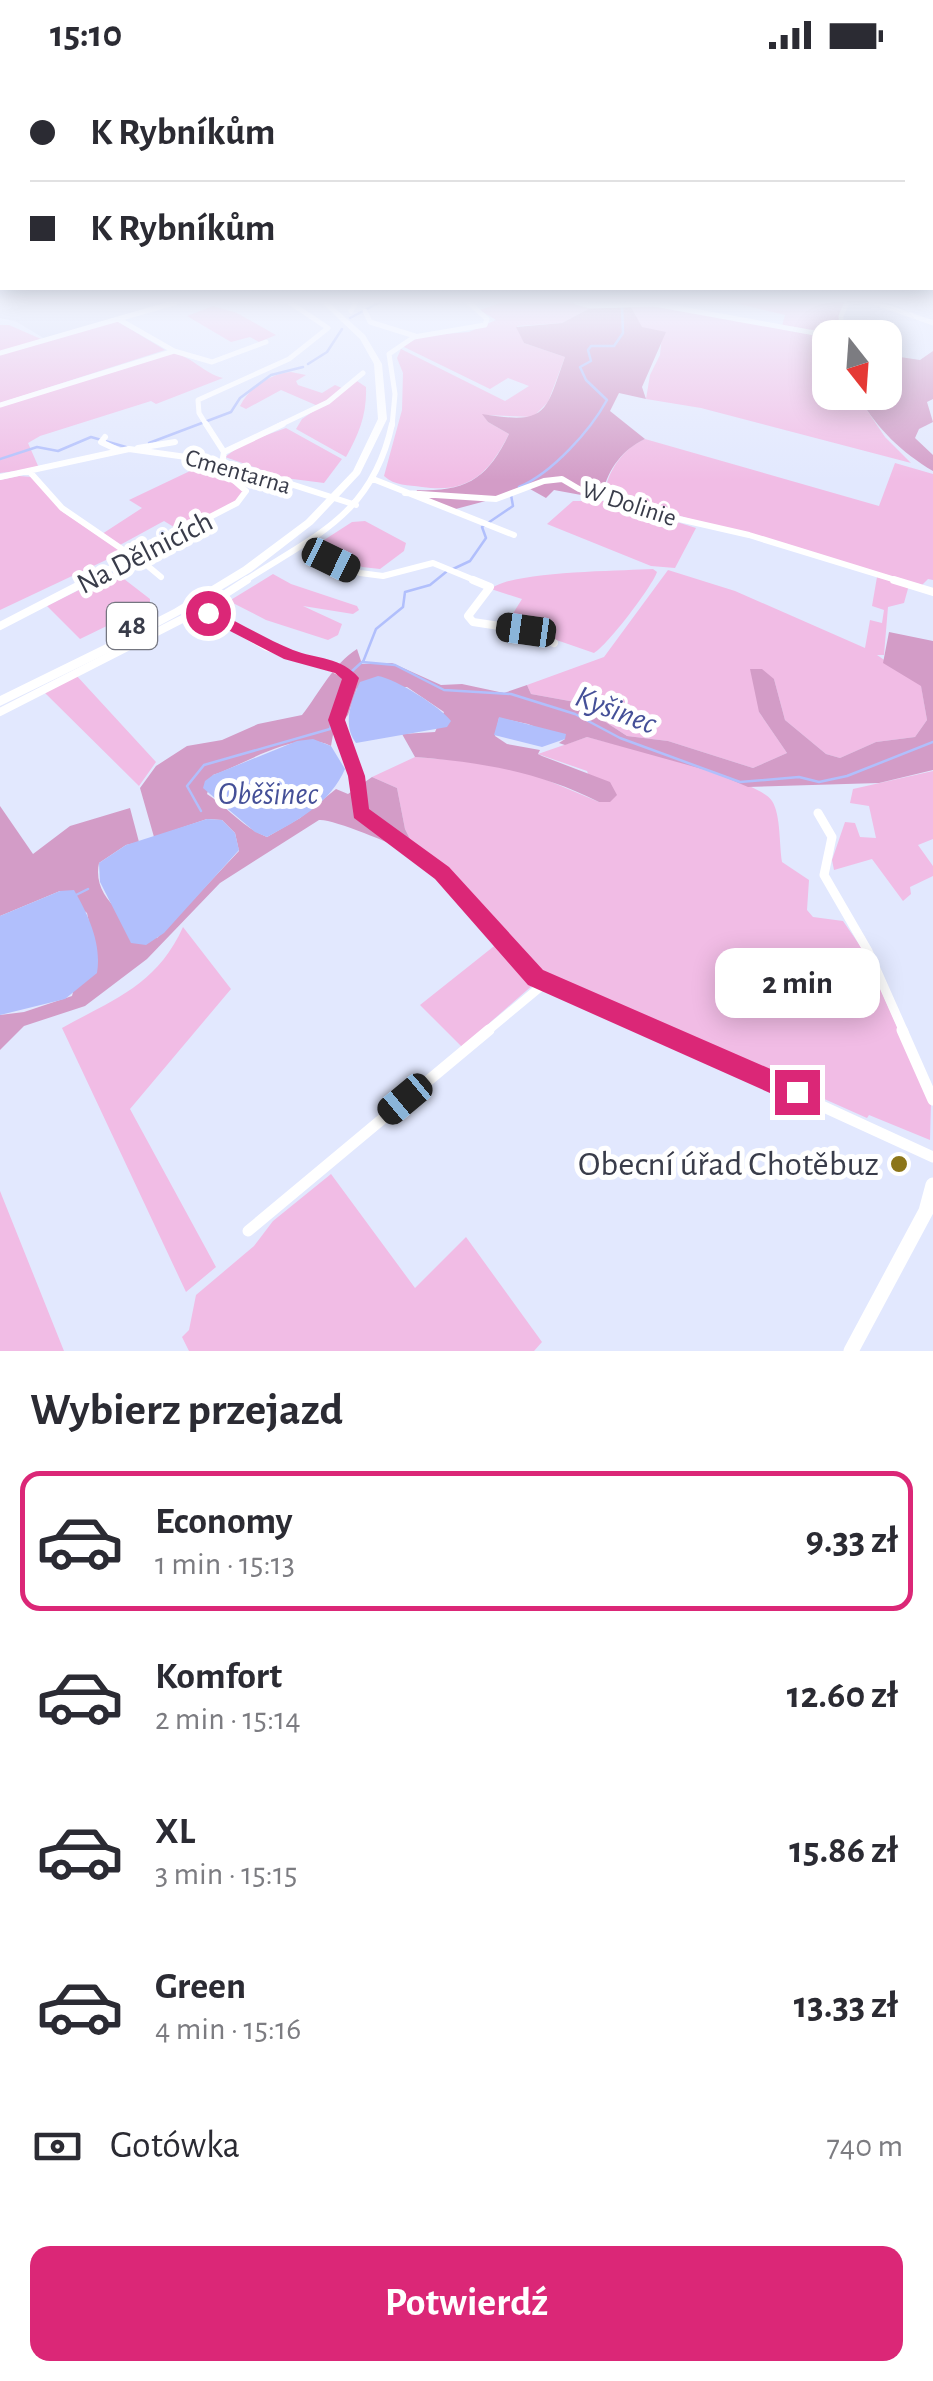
<!DOCTYPE html>
<html lang="pl">
<head>
<meta charset="utf-8">
<style>
  :root { --surface:#fff; --page:#f2f2f3; --text:#2b2b33; --muted:#7c7c81; --line:#e1e1e2; --accent:#db2777 }
  body { margin:0; font-family:"Alegreya Sans",sans-serif; background:var(--page); color:var(--text); height:100vh; display:flex; flex-direction:column; font-size:38px; white-space:nowrap }
  * { box-sizing:border-box; margin:0 }
  p { font-size:32px; color:var(--muted) }
  .icon { flex:none; width:55px; height:55px; fill:none; stroke:currentColor; stroke-width:2; stroke-linecap:round; stroke-linejoin:round }
  .map { position:relative; height:1281px; overflow:hidden }
  .sheet { display:flex; flex-direction:column; background:var(--surface); flex:1 }
  .sheet>* { flex:none }
  .guide { position:absolute; left:0px; top:0px; width:935px; height:220px; box-shadow:0 5px 25px #0003; display:grid; align-content:center; height:220px; padding:0 30px; background:var(--surface) }
  .needle { width:65px; rotate:163deg }
  .fabs { position:absolute; left:812px; top:250px; display:grid; gap:20px }
  .fabs a { display:grid; place-items:center; width:90px; height:90px; border-radius:20px; background:var(--surface); box-shadow:0 5px 25px #0003; font-size:50px }
  .end { position:absolute; width:45px; height:45px; margin:-22px; border:12px solid #db2777; background:#fff; box-shadow:0 0 0 5px #fff }
  .from { border-radius:50% }
  .bubble { position:absolute; height:70px; border-radius:20px; background:var(--surface); box-shadow:0 5px 25px #0003; font-size:32px; font-weight:700; line-height:70px; text-align:center }
  .car { position:absolute; width:30px; height:60px; margin:-30px -15px; border-radius:12px; box-shadow:0 0 8px 2px #0007; background:linear-gradient(#222 24%,#8ab4d8 0 40%,#222 0 76%,#8ab4d8 0 86%,#222 0) }
  .guide b { display:flex; align-items:center; gap:35px; height:95px; font-size:38px }
  .guide b+b { border-top:2px solid var(--line) }
  .guide i { width:25px; height:25px; background:var(--text) }
  ul { padding:0; list-style:none }
  li { display:flex; align-items:center; gap:30px; height:140px; margin:0 20px 15px; padding:0 10px; border:5px solid transparent; border-radius:20px }
  li div { flex:1 }
  li b { display:block; font-size:38px }
  li em { font-style:normal; font-weight:700 }
  li.selected { border-color:var(--accent) }
  li>.icon { width:90px; height:90px; stroke-width:1.5 }
  h2 { padding:0 30px; font-size:45px; line-height:120px }
  .pay { display:flex; align-items:center; gap:25px; height:110px; padding:0 30px; font-size:38px }
  .pay p { margin-inline-start:auto }
  .action { display:flex; gap:20px; margin-top:auto; padding:20px 30px }
  .action a { flex:1; height:115px; border-radius:20px; background:var(--accent); color:#fff; font-size:40px; font-weight:700; line-height:115px; text-align:center }
  .status { display:flex; justify-content:space-between; align-items:center; height:70px; padding:0 50px; background:var(--surface); direction:ltr }
  .status svg { height:28px; fill:currentColor }
  .map>svg:first-child { display:block }
  .built { fill:#d3d9f3 }
  .green { fill:#f1bce5 }
  .forest { fill:#d39cc7 }
  .water { fill:#b1bffc }
  .lines { fill:none; stroke-linecap:round; stroke-linejoin:round }
  .stream { stroke:#b1bffc; stroke-width:2.5 }
  .minor-far4 { stroke:#fff; stroke-width:5 }
  .minor-far3 { stroke:#fff; stroke-width:6 }
  .minor-far2 { stroke:#fff; stroke-width:8 }
  .minor-far1 { stroke:#fff; stroke-width:9 }
  .minor { stroke:#fff; stroke-width:11 }
  .tertiary { stroke:#fff; stroke-width:15 }
  .trunk { fill:#fff; fill-rule:evenodd }
  .route { fill:#db2777 }
  .poi-dot { fill:#8c7519; stroke:#fff; stroke-width:4 }
  .labels { text-anchor:middle; dominant-baseline:central; stroke-width:10; stroke-linejoin:round; paint-order:stroke }
  .far-street-label { font-size:25px; fill:#393c4a; stroke:#fff }
  .shield { fill:#fff; stroke:#747680; stroke-width:2.5 }
  .shield-label { font-size:28px; font-weight:bold; fill:#393c4a }
  .street-label { font-size:30px; fill:#393c4a; stroke:#fff }
  .water-label { font-size:32px; font-style:italic; fill:#455098; stroke:#fff }
  .near-poi-label { font-size:35px; fill:#393c4a; stroke:#fff; text-anchor:end }
</style>
</head>
<body>
<div class="status"><b>15:10</b><svg viewBox="0 0 49 12"><path d="M0 12V9h3v3zM5 12V6h3v6zM10 12V3h3v9zM15 12V0h3v12zM26 1h20v11H26zM47 4h2v5h-2z"/></svg></div>
<div class="map">
<svg width="933" height="1281" viewBox="0 0 933 1281">
  <rect width="100%" height="100%" fill="#e2e8fe"/>
  <!-- built -->
  <path class="built" d="M37,232H174L45,269L17,252L0,248V241Z"/>
  <!-- green -->
  <path class="green" d="M503,232H574L590,238L562,253L517,256L524,273L565,287L548,332L533,347L484,345L488,352L509,364C489,403 469,424 422,417C408,415 395,416 384,406L402,340L403,303L397,288L401,279L505,331L529,316L508,308L490,319L402,276L422,266L469,262L496,250L480,240Z
    M731,232H845L838,264L834,265L782,256L785,245Z
    M647,234L830,268V322L873,323L860,330L885,367L911,393L701,338L646,329L650,305L660,285L662,266L641,257L631,237Z
    M213,236L237,243L276,265L259,272L250,267L231,272L187,246Z
    M117,251L165,280L0,333V255H9L41,269Z
    M173,283C193,287 203,303 223,308L156,334L151,331L40,366L28,373L39,398L0,403V337Z
    M291,302L306,305L296,311L298,315L322,323L335,315L344,319L318,336L281,320L246,339L240,336C249,318 271,303 291,302Z
    M357,311L366,317C367,344 359,364 346,387L296,359L302,349Z
    M286,358L342,389L324,413L285,408L225,387L244,373Z
    M645,369L879,436L895,393L933,404V510L928,509L922,515L610,426L605,421C609,399 624,378 645,369Z
    M190,401H220L244,421L240,429L182,462L164,451L120,475L102,464L142,438L129,430Z
    M19,406L32,407L63,442L123,482L0,540V410Z
    M573,431H610L696,458L675,498L651,496L547,454Z
    M365,451L406,473L404,481L380,499L362,497L321,472L352,452Z
    M653,499L657,502C653,515 608,575 594,583L507,553L522,529L491,519C511,501 621,501 653,499Z
    M668,500L735,521L865,578L870,550L882,553L884,540L872,536L877,507L909,515L904,533L888,537L884,585H877L921,615L927,650L915,667L876,672L840,688L826,684L785,650L774,609L759,642L787,683L753,698L668,671L627,666L575,632L531,624L527,615L604,587Z
    M115,502L150,529V535L80,569L47,536Z
    M273,504L291,514L357,536L359,540L353,544L303,536L342,554L338,565L328,570L266,550L229,531Z
    M76,605L156,692L139,716L44,622Z
    M587,667C618,675 759,709 772,731C781,745 779,775 782,792L809,810L807,840L813,847L843,851L863,880L931,1033L930,1070L869,1045L867,1048L535,900L440,795L412,773L405,759L397,718L372,707L415,687L466,691L530,703L599,732L587,701L538,684Z
    M933,701V769L918,775L933,796V806L910,817L911,824L903,831L872,789L834,800L832,790L845,752L855,753L860,767L876,768L869,736L850,733L853,719Z
    M183,857L231,919L130,1039L216,1197L186,1222L62,958C114,929 157,915 183,857Z
    M498,873L534,914L462,977L420,935Z
    M331,1104L415,1218L466,1167L542,1272L534,1281H189L182,1267L189,1260L196,1225L254,1176L273,1151Z
    M0,1121L64,1281H0Z"/>
  <!-- forest -->
  <path class="forest" d="M631,237L642,257L666,262L642,317L646,329L619,323L610,341L645,369C623,379 608,399 603,422L592,427L554,420L546,428L530,419L452,440L415,425L417,420C467,422 488,408 509,364L488,352L482,344C548,355 545,343 565,287L524,273L516,257L562,253L590,238Z
    M933,281V329L927,332L933,352L919,359L915,368L933,385V401C901,382 878,359 860,329L873,323L885,322L887,292L900,287L920,290Z
    M889,562L933,571V700L879,713L748,717L713,702L587,667L565,675L559,673L565,669L528,654L499,648L495,666L507,674L540,680L538,684L542,686L610,712L617,725L610,732H599C539,702 481,692 415,687L402,664L435,662L444,642L407,617L357,618L348,645L334,659L331,676C297,658 247,694 213,705L207,724C227,737 245,759 267,767L300,748L336,719L348,724L372,707L397,718L405,759L412,773L408,781C392,774 331,748 319,750L220,813L147,889L85,936L24,956L0,980V945L24,942L72,926L90,857L87,843L60,821L0,846V736L33,784L70,756L130,738L139,772L126,775L99,793C91,829 132,853 157,868L239,781L235,763L222,750L207,749L154,767L140,718L156,696L187,676L222,670L258,654L302,645C320,622 333,594 357,579L362,594L392,593L441,615L462,614L504,623L527,615L531,624L575,632L627,666L668,671L753,698L787,683L759,642L750,599H762L774,609L785,650L826,684L840,688L876,672L915,667L927,650L921,616L883,593Z"/>
  <!-- water -->
  <path class="water" d="M378,606C396,609 441,637 451,651L447,657L356,673C342,655 351,631 360,612Z
    M499,647L566,664L565,669L542,677L494,665Z
    M313,669L331,676L345,699C330,733 299,750 267,767L255,762L203,718L205,711L213,705L297,671Z
    M207,749L222,750L235,763L239,780L164,863L146,875L131,873L100,812L99,793L126,775Z
    M74,820C88,844 102,874 97,903L65,929L0,945V846L60,821Z"/>
  <g class="lines">
    <!-- stream -->
    <path class="stream" d="M350,248L380,232
      M308,294L327,282L342,259
      M149,373L231,342L240,328L271,305L303,297
      M0,389L37,377L58,381L91,367L126,377
      M519,417C552,403 590,361 607,330L586,310L580,297L591,291L588,280L591,276H614L623,263L622,236L626,232
      M453,499L470,491L486,468L482,457L513,436L511,425
      M363,592L376,559L403,537L405,522L430,515L446,502
      M351,602L362,592L395,595L444,620L511,624L575,644L620,668L740,712L799,707L819,712L847,706L933,672
      M201,741L187,716L204,695L330,659L346,609
      M76,825L88,819"/>
    <!-- minor-far4 -->
    <path class="minor-far4" d="M576,232L591,236L654,234L837,267L842,266L841,246L847,232
      M873,232L933,253
      M351,241L356,232
      M365,241L370,252L415,266
      M118,249L174,281L212,292L266,272
      M0,283L177,232
      M0,335L174,281
      M207,356L199,343L198,330L289,289L328,258L289,232
      M278,356L328,332L363,303
      M392,356L395,324L389,284L414,267L485,255L487,249L468,232"/>
    <!-- minor-far3 -->
    <path class="minor-far3" d="M206,354L224,382
      M105,367L101,372L118,380
      M138,378L175,372
      M29,401L62,438L135,488
      M0,407L129,379L222,392L356,435
      M373,409L514,465
      M405,423L496,429L544,411L562,409L579,419L644,441L749,465L902,512
      M309,471L338,493L360,503L383,506L433,493L479,512
      M137,487L161,507
      M84,512L237,433L246,421L221,399L224,382L283,354
      M243,512C315,465 372,446 392,354"/>
    <!-- minor-far2 -->
    <path class="minor-far2" d="M473,510L490,517L468,546L473,552L526,560L554,573
      M894,510L933,522
      M202,539L267,577L335,599L351,608L336,650L357,711
      M0,556L89,510
      M0,642L202,539L247,510"/>
    <!-- minor-far1 -->
    <path class="minor-far1" d="M356,708L361,743L442,803L517,891L536,907L662,962
      M818,743L832,767L824,805L868,881L904,962
      M486,962L545,913"/>
    <!-- minor -->
    <path class="minor" d="M656,960L933,1087
      M902,960L933,1030
      M248,1161L489,960"/>
    <!-- tertiary -->
    <path class="tertiary" d="M851,1281L926,1141L933,1115"/>
    <!-- trunk -->
    <path class="trunk" d="M321,232H328L365,265L382,294L387,349L360,404L313,454L251,502L181,544L112,581L0,636V626L104,575L174,539L243,497L306,450L353,401L378,349L374,294L360,269Z"/>
  </g>
  <!-- sky -->
  <linearGradient id="sky" x2="0" y2="1"><stop stop-color="#92b8f0"/><stop offset="0.56" stop-color="#f2f5ff"/><stop offset="1" stop-color="#f2f5ff" stop-opacity="0"/></linearGradient>
  <rect width="933" height="411" fill="url(#sky)"/>
  <!-- route -->
  <path class="route" d="M203,540H213C240,553 266,569 293,580C316,589 342,587 359,608L345,650L365,706L369,739L449,797L543,900L805,1014L808,1022L805,1031L797,1034L788,1031L528,915L435,809L354,748L348,706L328,650L342,609L335,603L284,589L203,547Z"/>
  <!-- markers -->
  <circle class="poi-dot" cx="899" cy="1094" r="10"/>
  <g class="labels">
    <!-- far-street labels -->
    <g class="far-street-label">
      <text transform="translate(238 402) rotate(16)">Cmentarna</text>
      <text transform="translate(629 434) rotate(18)">W Dolinie</text>
    </g>
    <!-- shield labels -->
    <rect class="shield" x="107" y="533" width="50" height="46" rx="8"/>
    <g class="shield-label">
      <text x="132" y="556">48</text>
    </g>
    <!-- street labels -->
    <g class="street-label">
      <text transform="translate(145 483) rotate(-27)">Na Dělnicích</text>
    </g>
    <!-- water labels -->
    <g class="water-label">
      <text transform="translate(616 640) rotate(21)">Kyšinec</text>
      <text x="268" y="724">Oběšinec</text>
    </g>
    <!-- near-poi labels -->
    <g class="near-poi-label">
      <text x="879" y="1094">Obecní úřad Chotěbuz</text>
    </g>
  </g>
</svg>
<div class="fabs">
<a><svg class="needle" viewBox="-14 -14 28 28"><path d="M0-13l5 13h-10z" fill="#e53935"/><path d="M0 13l5-13h-10z" fill="#7c7c81"/></svg></a>
</div>
<i class="end from" style="left:208px;top:543px"></i>
<i class="end" style="left:797px;top:1022px"></i>
<div class="bubble" style="left:715px;top:878px;width:165px">2 min</div>
<i class="car" style="left:331px;top:490px;rotate:116deg"></i>
<i class="car" style="left:526px;top:560px;rotate:278deg"></i>
<i class="car" style="left:405px;top:1029px;rotate:230deg"></i>
<div class="guide">
<b><i class="from"></i>K Rybníkům</b>
<b><i></i>K Rybníkům</b>
</div>
</div>
<section class="sheet">
<h2>Wybierz przejazd</h2>
<ul>
<li class="selected"><svg class="icon" aria-label="car" viewBox="0 0 24 24"><path d="M5 17H2v-5l4-1 3-4h7l3 4 3 1v5h-3M9 17h6M6 11h13"/><circle cx="7" cy="17" r="2"/><circle cx="17" cy="17" r="2"/></svg><div><b>Economy</b><p>1 min · 15:13</p></div><em>9.33 zł</em></li>
<li><svg class="icon" aria-label="car" viewBox="0 0 24 24"><path d="M5 17H2v-5l4-1 3-4h7l3 4 3 1v5h-3M9 17h6M6 11h13"/><circle cx="7" cy="17" r="2"/><circle cx="17" cy="17" r="2"/></svg><div><b>Komfort</b><p>2 min · 15:14</p></div><em>12.60 zł</em></li>
<li><svg class="icon" aria-label="car" viewBox="0 0 24 24"><path d="M5 17H2v-5l4-1 3-4h7l3 4 3 1v5h-3M9 17h6M6 11h13"/><circle cx="7" cy="17" r="2"/><circle cx="17" cy="17" r="2"/></svg><div><b>XL</b><p>3 min · 15:15</p></div><em>15.86 zł</em></li>
<li><svg class="icon" aria-label="car" viewBox="0 0 24 24"><path d="M5 17H2v-5l4-1 3-4h7l3 4 3 1v5h-3M9 17h6M6 11h13"/><circle cx="7" cy="17" r="2"/><circle cx="17" cy="17" r="2"/></svg><div><b>Green</b><p>4 min · 15:16</p></div><em>13.33 zł</em></li>
</ul>
<div class="pay"><svg class="icon" aria-label="cash" viewBox="0 0 24 24"><path d="M3 7h18v10H3z"/><circle cx="12" cy="12" r="2"/></svg>Gotówka<p>740 m</p></div>
<div class="action"><a>Potwierdź</a></div>
</section>
</body>
</html>
